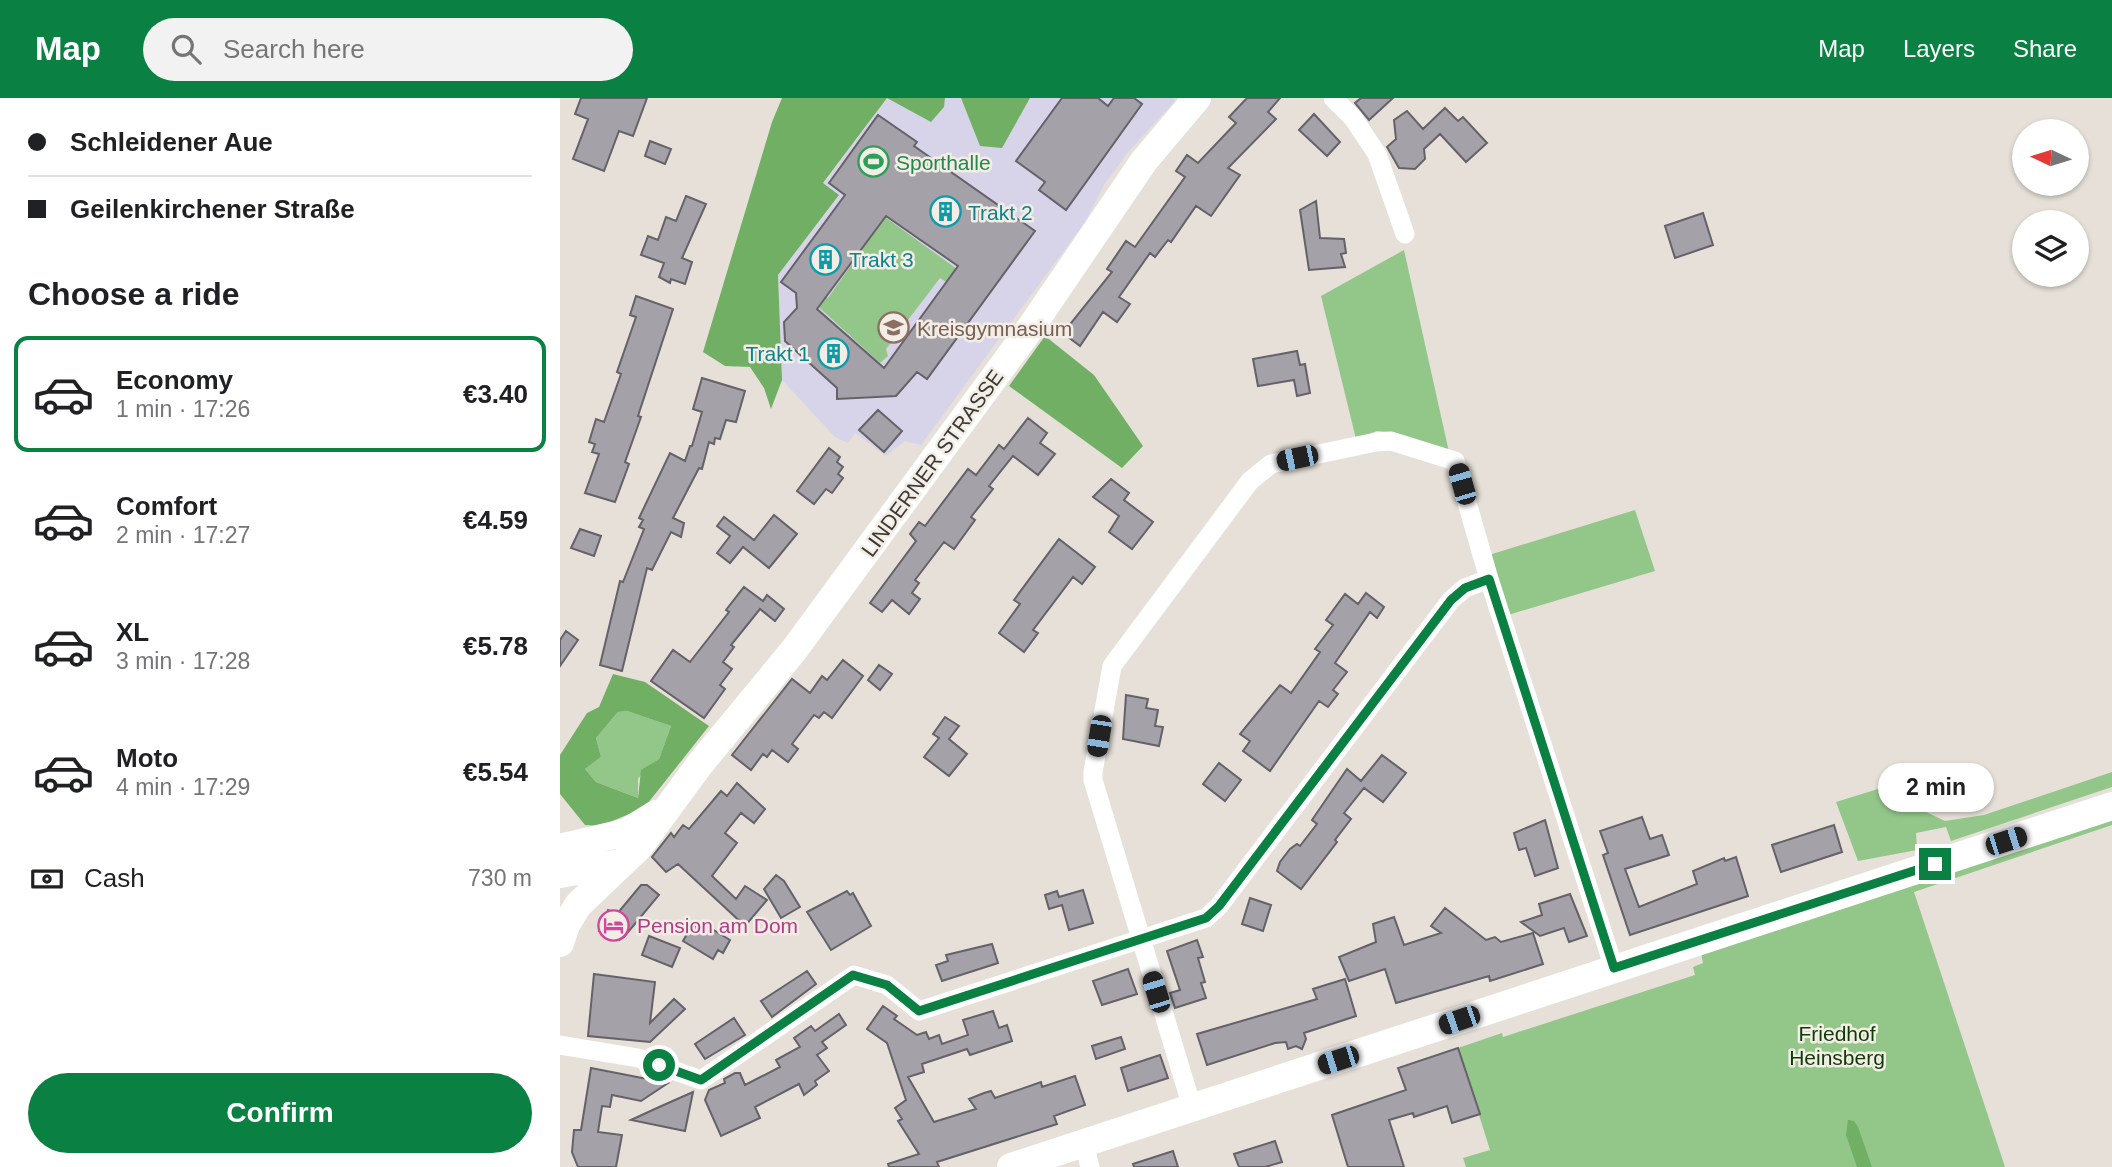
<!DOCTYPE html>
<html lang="en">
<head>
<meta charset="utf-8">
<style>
  :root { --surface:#fff; --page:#f2f2f2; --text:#202124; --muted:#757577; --line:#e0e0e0; --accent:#0b8043 }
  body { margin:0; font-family:Arial,sans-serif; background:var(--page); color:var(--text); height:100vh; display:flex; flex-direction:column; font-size:26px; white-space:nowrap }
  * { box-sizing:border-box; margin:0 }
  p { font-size:23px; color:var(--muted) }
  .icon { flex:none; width:38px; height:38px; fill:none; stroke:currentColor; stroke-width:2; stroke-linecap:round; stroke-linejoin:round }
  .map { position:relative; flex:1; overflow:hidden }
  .sheet { display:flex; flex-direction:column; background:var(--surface); width:560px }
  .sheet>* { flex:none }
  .top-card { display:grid; align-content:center; height:154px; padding:0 28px; background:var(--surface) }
  .needle { width:46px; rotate:274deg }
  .controls { position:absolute; left:1452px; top:21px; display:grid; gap:14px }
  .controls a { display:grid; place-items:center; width:77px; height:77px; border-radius:50%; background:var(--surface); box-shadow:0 2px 5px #0004; font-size:35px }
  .end { position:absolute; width:32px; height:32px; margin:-16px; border:9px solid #0b8043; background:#fff; box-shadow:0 0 0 4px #fff }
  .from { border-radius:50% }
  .bubble { position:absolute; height:49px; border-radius:24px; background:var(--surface); box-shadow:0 2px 5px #0004; font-size:23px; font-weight:600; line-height:49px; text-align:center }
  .car { position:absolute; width:21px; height:42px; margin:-21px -10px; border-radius:9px; box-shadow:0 0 5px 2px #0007; background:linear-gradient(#222 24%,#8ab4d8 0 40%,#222 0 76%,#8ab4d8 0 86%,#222 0) }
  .top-card b { display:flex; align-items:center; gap:24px; height:66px; font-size:26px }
  .top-card b+b { border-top:2px solid var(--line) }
  .top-card i { width:18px; height:18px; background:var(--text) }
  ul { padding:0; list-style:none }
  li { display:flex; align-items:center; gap:21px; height:116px; margin:0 14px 10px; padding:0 14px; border:4px solid transparent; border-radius:14px }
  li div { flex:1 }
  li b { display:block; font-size:26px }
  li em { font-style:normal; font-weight:600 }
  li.selected { border-color:var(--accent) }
  li>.icon { width:63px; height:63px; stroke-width:1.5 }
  h2 { padding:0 28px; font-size:32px; line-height:84px }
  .pay { display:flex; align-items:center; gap:18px; height:77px; padding:0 28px; font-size:26px }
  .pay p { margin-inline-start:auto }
  .action { display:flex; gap:14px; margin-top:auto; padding:14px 28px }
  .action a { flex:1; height:80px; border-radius:42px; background:var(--accent); color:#fff; font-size:28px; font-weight:600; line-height:80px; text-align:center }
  header { display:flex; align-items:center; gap:42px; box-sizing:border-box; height:98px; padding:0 35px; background:var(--accent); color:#fff }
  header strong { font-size:33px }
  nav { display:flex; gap:38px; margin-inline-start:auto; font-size:24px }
  .search { width:490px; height:63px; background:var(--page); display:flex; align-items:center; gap:18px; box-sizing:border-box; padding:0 24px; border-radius:38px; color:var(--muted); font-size:26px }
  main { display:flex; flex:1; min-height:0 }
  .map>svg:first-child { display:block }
  .education { fill:#d7d4ea }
  .green { fill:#93c689 }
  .forest { fill:#71af65; fill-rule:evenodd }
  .building { fill:#a5a1a9; stroke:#656169; stroke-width:2; fill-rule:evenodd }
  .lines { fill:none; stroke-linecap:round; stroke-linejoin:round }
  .street { stroke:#fff; stroke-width:19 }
  .secondary { stroke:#fff; stroke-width:28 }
  .route { stroke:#0b8043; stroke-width:9 }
  .labels { text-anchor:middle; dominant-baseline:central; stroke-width:5; stroke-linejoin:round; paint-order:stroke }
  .leisure-label { font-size:21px; fill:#27864d; stroke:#f3eee5; text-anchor:start }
  .culture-label { font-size:21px; fill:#0d838f; stroke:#f3eee5; text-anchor:start }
  .education-label { font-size:21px; fill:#785e54; stroke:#f3eee5; text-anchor:start }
  .street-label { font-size:21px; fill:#3a3734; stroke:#f3eee5 }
  .hotel-label { font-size:21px; fill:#b23c85; stroke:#f3eee5; text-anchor:start }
  .park-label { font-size:21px; fill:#0f3a06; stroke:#f3eee5 }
</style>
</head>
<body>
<header>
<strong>Map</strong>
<div class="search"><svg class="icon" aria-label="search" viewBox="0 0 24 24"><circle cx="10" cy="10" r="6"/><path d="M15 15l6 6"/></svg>Search here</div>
<nav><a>Map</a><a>Layers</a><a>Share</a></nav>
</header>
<main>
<section class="sheet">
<div class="top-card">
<b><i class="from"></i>Schleidener Aue</b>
<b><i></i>Geilenkirchener Straße</b>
</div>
<h2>Choose a ride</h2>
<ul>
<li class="selected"><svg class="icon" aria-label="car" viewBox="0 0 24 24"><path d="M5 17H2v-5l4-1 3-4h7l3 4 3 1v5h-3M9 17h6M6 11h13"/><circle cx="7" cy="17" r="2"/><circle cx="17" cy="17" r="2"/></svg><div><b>Economy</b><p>1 min · 17:26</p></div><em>€3.40</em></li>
<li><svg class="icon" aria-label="car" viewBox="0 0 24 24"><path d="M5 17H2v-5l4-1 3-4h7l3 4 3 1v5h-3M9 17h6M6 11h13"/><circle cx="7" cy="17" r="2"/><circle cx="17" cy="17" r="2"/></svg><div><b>Comfort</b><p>2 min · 17:27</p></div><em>€4.59</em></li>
<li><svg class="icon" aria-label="car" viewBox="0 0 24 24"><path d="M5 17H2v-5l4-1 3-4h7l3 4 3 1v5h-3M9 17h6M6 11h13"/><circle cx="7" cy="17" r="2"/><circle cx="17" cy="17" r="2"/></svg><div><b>XL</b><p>3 min · 17:28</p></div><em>€5.78</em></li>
<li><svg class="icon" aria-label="car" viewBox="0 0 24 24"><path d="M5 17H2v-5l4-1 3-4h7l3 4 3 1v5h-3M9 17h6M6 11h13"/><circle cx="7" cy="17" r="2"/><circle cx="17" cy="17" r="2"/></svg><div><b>Moto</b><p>4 min · 17:29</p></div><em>€5.54</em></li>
</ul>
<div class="pay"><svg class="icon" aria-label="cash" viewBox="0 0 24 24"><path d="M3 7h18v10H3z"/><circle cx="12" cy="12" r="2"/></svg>Cash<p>730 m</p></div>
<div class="action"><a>Confirm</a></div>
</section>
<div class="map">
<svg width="1552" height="1069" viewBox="0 0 1552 1069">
  <rect width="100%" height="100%" fill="#e6e0d8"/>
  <!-- education -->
  <path class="education" d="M327,0H415L457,23L470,0H613L615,3L569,53L544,87L525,124L361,347L345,343L326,358L295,335L288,345L275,339L222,282L218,177L279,98L263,86Z"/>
  <!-- green -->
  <path class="green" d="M325,119L408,179L398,192L380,180L326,251L328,258L320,265L252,203L260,195L268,200Z
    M844,152L889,354L830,334L817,333L796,341L761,198Z
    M1075,412L1095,473L948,517L929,457Z
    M67,613L111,628L99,661L88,668L78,681V700L36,684L25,671L41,659L36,640L58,614Z
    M1552,674V689L1391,743L1386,729L1356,735L1357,752L1298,763L1276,704L1318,691L1385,723L1424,717Z
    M1552,718V727L1354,794L1445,1069H906L903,1060L930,1052L898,950L942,935L943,939L1135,877L1133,869L1143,865L1141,854Z"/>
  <!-- forest -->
  <path class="forest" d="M222,0H385L384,9L371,24L327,0L263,85L279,97L218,177L222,282L211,311L204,290L190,269L165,268L143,254L212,24Z
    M401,0H470L442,50L420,48Z
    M485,238L534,277L583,348L562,370L449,288Z
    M53,576L85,584L149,628L84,710L40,728L25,727L0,696V657L27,615L39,609ZM67,613L111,628L99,661L81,672L78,700L36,684L25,671L41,659L36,640L58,614Z
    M1288,1022L1294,1023L1298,1029L1312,1069H1297L1286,1037Z"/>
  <!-- building -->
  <path class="building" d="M21,0H87L73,38L59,33L44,73L13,61L28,21L15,16Z
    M502,0H538L548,8L554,0H574L582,6L506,112L479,92L485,84L456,63Z
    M687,0H720L708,14L716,21L668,70L680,77L651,118L636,108L611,144L608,142L595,159L590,155L559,199L570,206L557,224L543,214L520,248L503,235L552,174L547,171L566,143L575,149L625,79L616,73L627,57L638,65L676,25L669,19Z
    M801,0H833L809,22L795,5Z
    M885,10L898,23L903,19L927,45L906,64L880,36L864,51L865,61L855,71L839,70L827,49L836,41L834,22L847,13L863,31Z
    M754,16L780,44L767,58L739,32Z
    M318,17L357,44L354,48L475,133L367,281L357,274L336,298L277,301V290L225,243L224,224L237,210L236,195L221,184L285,97L269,85ZM326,118L398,168L324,270L257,211Z
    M90,43L111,51L105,66L85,58Z
    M126,98L146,106L122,160L132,164L125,186L111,181L110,185L99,179L104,165L81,157L88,138L98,142L106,119L116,123Z
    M756,103L760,140L784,141L786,155L781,156L785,169L749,172L740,112Z
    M1143,115L1153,147L1115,160L1105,128Z
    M76,198L113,211L78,318L81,319L65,364L69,366L55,404L25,395L39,356L32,354L35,346L29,344L36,321L44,324L61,276L57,274L76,219L70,217Z
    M737,253L740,267L745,266L750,295L737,298L734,282L698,288L693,261Z
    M142,280L185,293L176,324L166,322L160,341L155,340L154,346L149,344L142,371L139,370L113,420L124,425L121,439L111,434L92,472L87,470L62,573L40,567L60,483L63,484L84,431L79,429L83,422L79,420L110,355L125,363L130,348H132L142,314L133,311Z
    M318,312L342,333L324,354L299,332Z
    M468,320L487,335L480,345L495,356L478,377L453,358L429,388L433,391L411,419L415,422L394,451L384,444L355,482L359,485L352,495L360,501L349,516L332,502L322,514L310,505L356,443L350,436L359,424L365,428L408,371L416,377L439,347L444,351Z
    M269,350L280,359L277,364L283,369L278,376L283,380L272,395L266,391L254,406L237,393Z
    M551,381L569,395L564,402L593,424L572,451L549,434L559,418L533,399Z
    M214,417L237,436L209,470L183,449L170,465L157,455L170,438L157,428L164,419L194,442Z
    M20,431L41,438L34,458L11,450Z
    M499,441L535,469L522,486L513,479L473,532L478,535L464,554L439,535L460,506L454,502Z
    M184,489L203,503L207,497L224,511L215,523L200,511L171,547L174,549L163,564L172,571L160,587L165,591L144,620L91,583L113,552L130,564L169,514L166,512Z
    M806,495L824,509L817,520L810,514L775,565L787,574L773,592L778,596L768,609L759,603L710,673L683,653L690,643L680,636L720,587L731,595L760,554L755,551L773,527L766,522L785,496L798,506Z
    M6,533L18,542L0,568V542Z
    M283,562L303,578L272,620L264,614L259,620L254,617L232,646L238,651L228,664L212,652L207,659L203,656L191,672L172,657L232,581L250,595L262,578L267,582Z
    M319,567L332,576L320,592L308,582Z
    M566,597L588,601L586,610L598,612L595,628L603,629L599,648L563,641Z
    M385,619L399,628L389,641L407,656L389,678L364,659L379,640L373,636Z
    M822,657L846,675L823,704L804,690L784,715L791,721L775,742L777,744L741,791L717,773L720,764L730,751L737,746L740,748L757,726L752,722L787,671L801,683Z
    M659,665L681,682L665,703L643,686Z
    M177,685L205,711L194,725L181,715L165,735L177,745L152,778L176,801L185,788L207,802L185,828L118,766L106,774L92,759L111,735L114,739L123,727L129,731L161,693L167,698Z
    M1082,719L1090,741L1102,737L1109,757L1065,771L1079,809L1137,786L1133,773L1164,760L1165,763L1176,759L1188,798L1070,837L1043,757L1048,755L1040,733Z
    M985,722L998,770L975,778L966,750L959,752L954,735Z
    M1274,727L1282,754L1221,774L1212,747Z
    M216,777L224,783L240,809L221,820L204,791Z
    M81,787H87L99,797L64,839L59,842L39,833L48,812L57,816Z
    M523,792L533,825L509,832L502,807L489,811L485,797L497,793L499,799Z
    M287,793L290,797L293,795L311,828L271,852L247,814Z
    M1010,796L1027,838L1009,844L1004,830L980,838L961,824L982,817L979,806Z
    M690,800L711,807L703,833L682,826Z
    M885,810L926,842L935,839L941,844L973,835L983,866L930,883L929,878L836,905L825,871L789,883L779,859L816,844L813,826L834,819L844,847L881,835L871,828Z
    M133,826L142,833L147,828L170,842L163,855L158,852L153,861L123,843Z
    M89,838L120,850L112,869L82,857Z
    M637,842L643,859L638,860L645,884L641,885L646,900L615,910L610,895L620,892L607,853Z
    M432,846L438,865L382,883L376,867L388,863L386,857Z
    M568,871L577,896L542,907L533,883Z
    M247,873L256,886L212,919L201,903Z
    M34,876L95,884L90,925L114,901L125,911L90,944L28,938Z
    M785,881L796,918L744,935L746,941L742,951L736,948L728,951L726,944L715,945L647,967L637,936L757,901L753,891Z
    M323,908L337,918L334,921L357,937L366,934L369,941L379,937L382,946L408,937L403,922L433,913L439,930L447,927L452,943L410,957L407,951L362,966L364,974L348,979L374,1024L416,1011L409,1001L424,995L431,993L435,1000L481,984L482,989L515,978L525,1007L494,1018L497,1026L377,1064L379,1069H329L328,1066L359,1056L338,1023L342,1021L335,1010L346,1002L327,945L307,931Z
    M279,916L286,927L262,944L267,950L257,957L269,973L255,983L257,987L244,997L239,986L195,1009L200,1020L161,1038L145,1002L149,992L165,985L164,981L175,975H180L185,987L220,969L216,962L240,949L234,940L251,928L255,933Z
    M174,920L185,937L145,961L135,946Z
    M561,939L565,951L536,961L532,948Z
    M898,950L920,1016L892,1025L887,1008L854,1019L853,1015L829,1022L844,1069H788L772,1017L846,992L838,970Z
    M600,957L608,980L568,993L561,970Z
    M31,970L108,985L81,1003L52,997L50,1009L42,1008L38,1034L62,1037L56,1069H18L12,1054L14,1032H21Z
    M133,994L125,1033L71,1022L97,1010Z
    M715,1043L722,1064L705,1069H679L674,1056Z
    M613,1053L618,1069H574L573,1066Z"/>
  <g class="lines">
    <!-- street -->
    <path class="street" d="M773,0L793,20L817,56L845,136
      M0,947L78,960L141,982L294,877L327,887L359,913L646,820L659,808L891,502L905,490L929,481
      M632,1009L533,682V674L552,568L690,383L711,366L816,344L831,343L895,363L929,481L1054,870
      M524,1045L530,1069"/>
    <!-- secondary -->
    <path class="secondary" d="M0,750L67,734L96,716
      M0,776L61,765
      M0,845L6,827L18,807L79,749L140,666L234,552L469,232L584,63L637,0
      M451,1069L1552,708"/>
  </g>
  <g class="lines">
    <!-- route -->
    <path class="route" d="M99,967L141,982L293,877L327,887L359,913L646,820L659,808L891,502L905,490L929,481L1054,870L1375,766"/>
  </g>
  <!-- icons -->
  <defs>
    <symbol id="stadium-ring" viewBox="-11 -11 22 22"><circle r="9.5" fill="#f3eee5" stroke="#2e9e5b" stroke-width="1.5"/><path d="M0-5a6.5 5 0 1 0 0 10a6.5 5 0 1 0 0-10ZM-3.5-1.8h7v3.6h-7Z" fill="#2e9e5b"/></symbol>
    <symbol id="building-ring" viewBox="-11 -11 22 22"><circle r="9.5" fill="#f3eee5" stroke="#0f9aa8" stroke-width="1.5"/><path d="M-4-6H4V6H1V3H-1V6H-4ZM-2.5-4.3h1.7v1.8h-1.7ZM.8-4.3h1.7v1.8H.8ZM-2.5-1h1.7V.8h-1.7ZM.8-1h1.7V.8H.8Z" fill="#0f9aa8"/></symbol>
    <symbol id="school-ring" viewBox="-11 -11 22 22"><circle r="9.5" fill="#f3eee5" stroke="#8d6e63" stroke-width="1.5"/><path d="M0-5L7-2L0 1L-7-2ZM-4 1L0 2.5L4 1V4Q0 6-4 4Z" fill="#8d6e63"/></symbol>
    <symbol id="hotel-ring" viewBox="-11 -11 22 22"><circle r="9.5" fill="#f3eee5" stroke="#d1479c" stroke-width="1.5"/><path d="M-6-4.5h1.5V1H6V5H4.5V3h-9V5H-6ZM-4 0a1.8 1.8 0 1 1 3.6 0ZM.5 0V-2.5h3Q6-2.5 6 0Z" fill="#d1479c"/></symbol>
  </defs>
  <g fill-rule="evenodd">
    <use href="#stadium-ring" x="296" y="46" width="35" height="35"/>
    <use href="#building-ring" x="368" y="96" width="35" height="35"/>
    <use href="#building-ring" x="248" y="144" width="35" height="35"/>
    <use href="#school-ring" x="316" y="212" width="35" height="35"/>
    <use href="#building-ring" x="256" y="238" width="35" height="35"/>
    <use href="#hotel-ring" x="36" y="810" width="35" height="35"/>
  </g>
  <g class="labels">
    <!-- leisure labels -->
    <g class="leisure-label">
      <text x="336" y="64">Sporthalle</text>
    </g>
    <!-- culture labels -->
    <g class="culture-label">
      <text x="408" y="114">Trakt 2</text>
      <text x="289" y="161">Trakt 3</text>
      <text x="250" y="255" text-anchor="end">Trakt 1</text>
    </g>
    <!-- education labels -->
    <g class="education-label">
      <text x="357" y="230">Kreisgymnasium</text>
    </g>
    <!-- street labels -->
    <g class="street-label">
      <text transform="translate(372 365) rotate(-54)">LINDERNER STRASSE</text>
    </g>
    <!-- hotel labels -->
    <g class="hotel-label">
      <text x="77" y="827">Pension am Dom</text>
    </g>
    <!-- park labels -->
    <g class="park-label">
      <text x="1277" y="935">Friedhof<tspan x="1277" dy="24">Heinsberg</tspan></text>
    </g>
  </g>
</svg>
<div class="controls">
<a><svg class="needle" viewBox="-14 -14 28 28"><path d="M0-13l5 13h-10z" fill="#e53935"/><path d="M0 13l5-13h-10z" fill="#757577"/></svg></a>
<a><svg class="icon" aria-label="layers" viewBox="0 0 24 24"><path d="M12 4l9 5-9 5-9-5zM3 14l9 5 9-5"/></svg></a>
</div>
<i class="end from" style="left:99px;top:967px"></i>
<i class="end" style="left:1375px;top:766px"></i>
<div class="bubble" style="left:1318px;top:665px;width:116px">2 min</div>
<i class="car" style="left:737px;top:360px;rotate:258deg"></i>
<i class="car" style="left:902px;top:386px;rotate:344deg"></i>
<i class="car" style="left:539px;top:638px;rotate:189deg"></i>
<i class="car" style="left:1446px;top:743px;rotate:72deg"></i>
<i class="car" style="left:596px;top:894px;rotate:343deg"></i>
<i class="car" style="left:899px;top:922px;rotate:251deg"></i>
<i class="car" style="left:778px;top:962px;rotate:252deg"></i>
</div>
</main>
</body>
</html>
